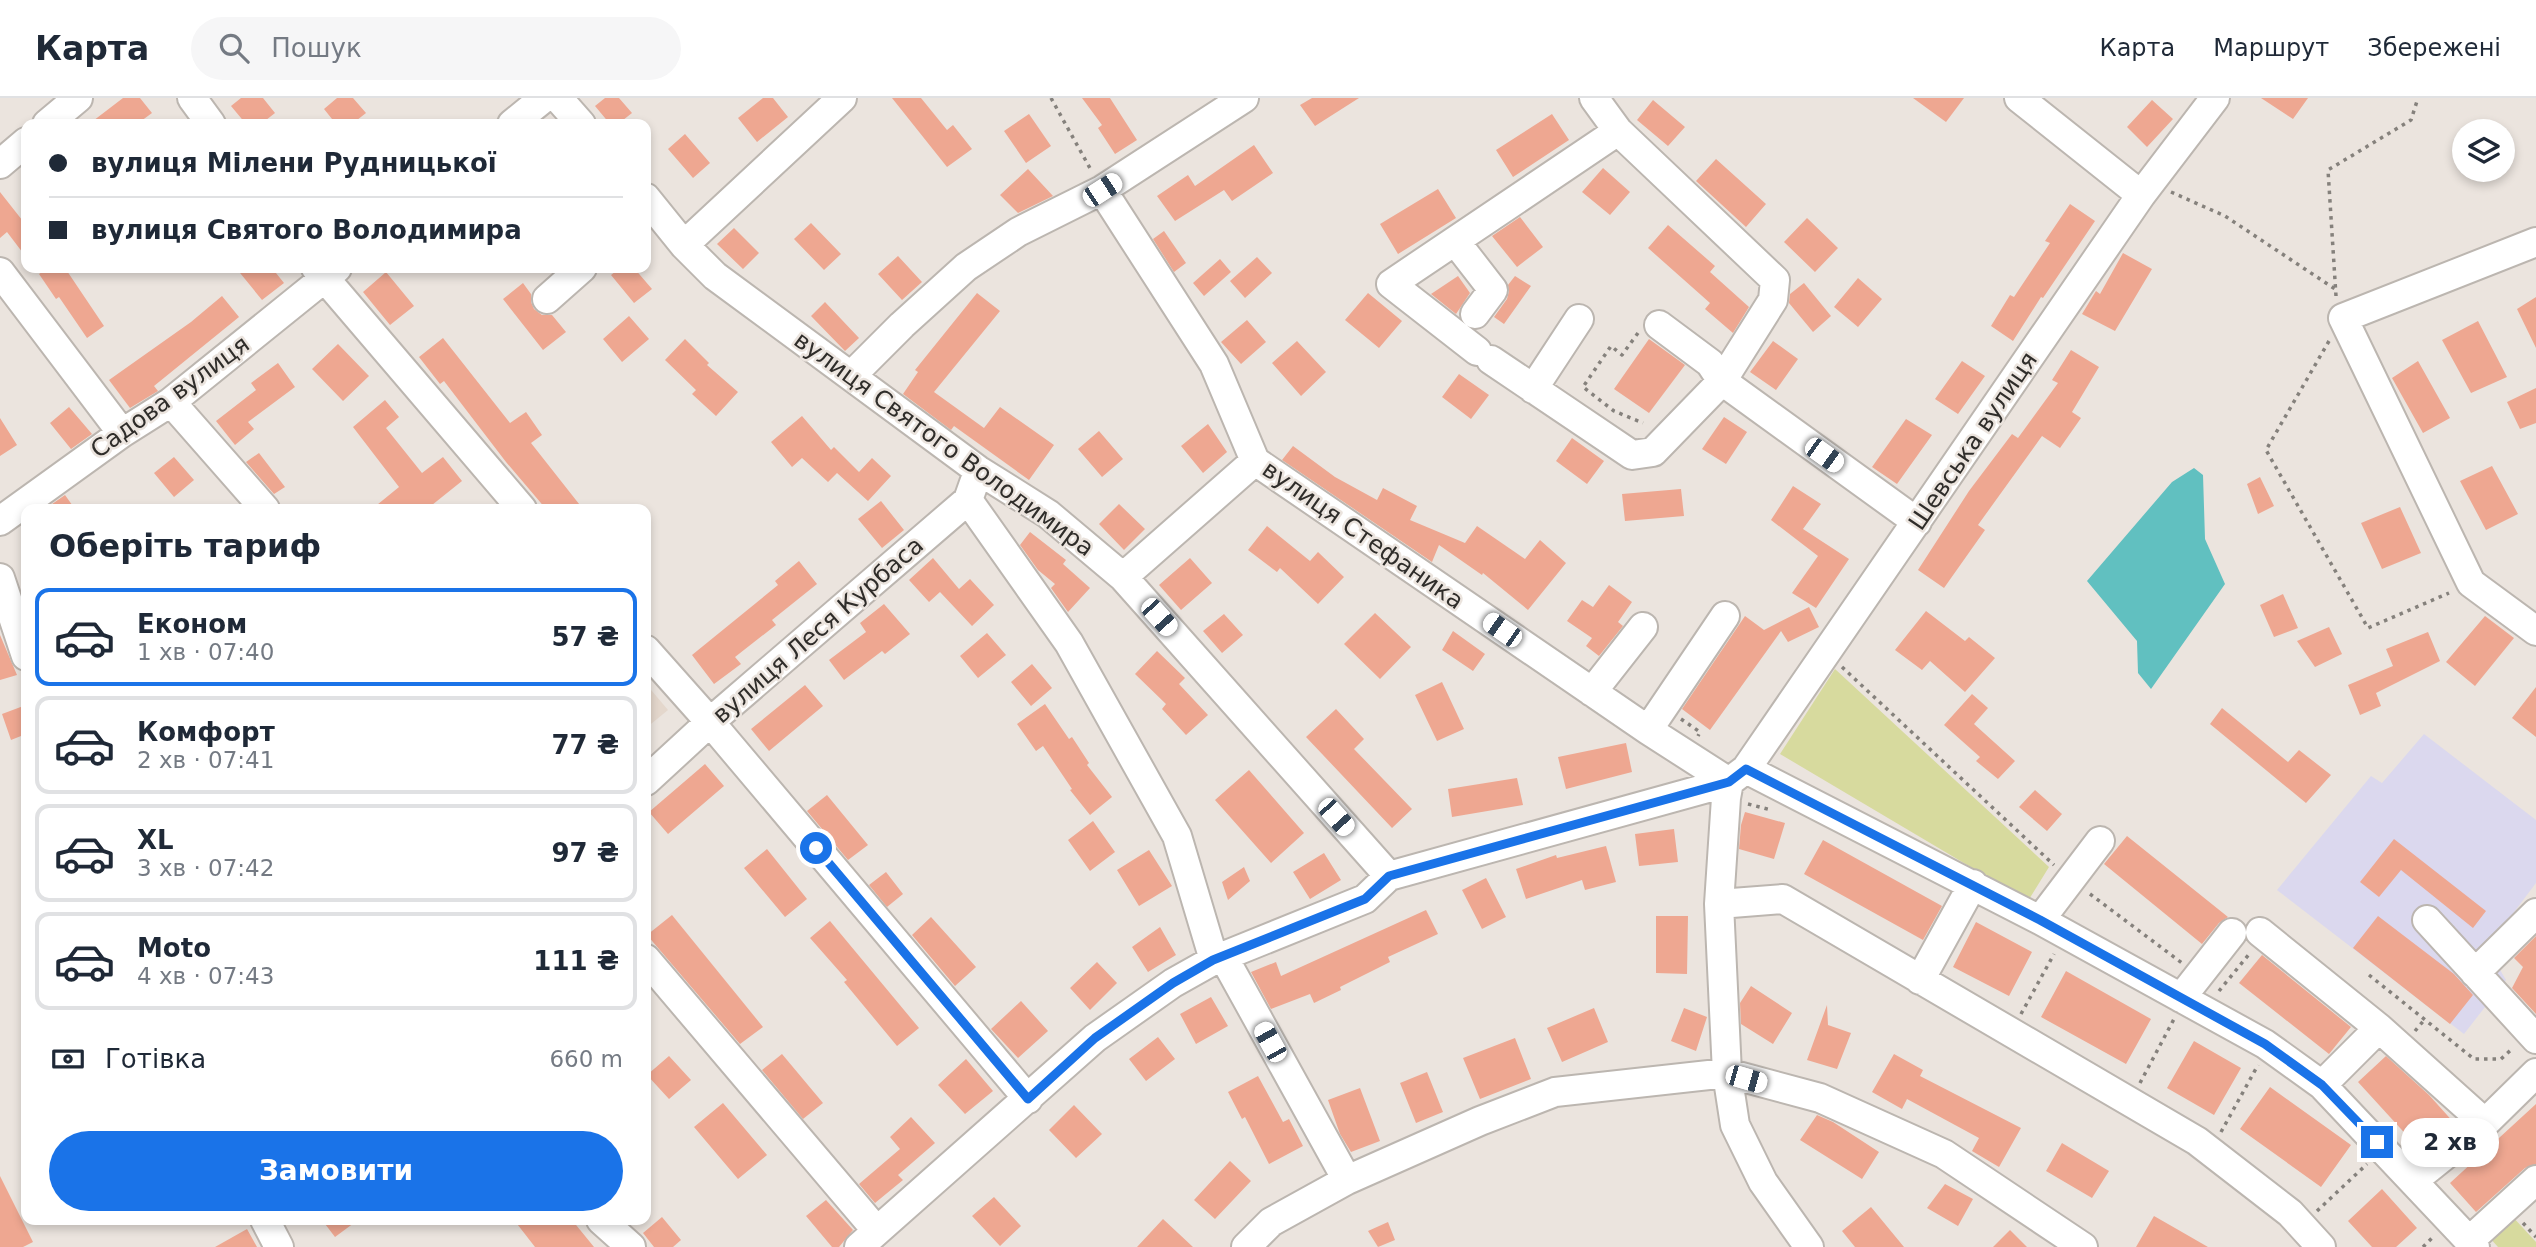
<!DOCTYPE html>
<html lang="uk">
<head>
<meta charset="utf-8">
<style>
  :root { --surface:#fff; --page:#f6f6f7; --text:#1f2937; --muted:#747a83; --line:#e0e1e3; --accent:#1a73e8 }
  body { margin:0; font-family:"DejaVu Sans",sans-serif; background:var(--page); color:var(--text); height:100vh; display:flex; flex-direction:column; font-size:26px; white-space:nowrap }
  * { box-sizing:border-box; margin:0 }
  p { font-size:23px; color:var(--muted) }
  .icon { flex:none; width:38px; height:38px; fill:none; stroke:currentColor; stroke-width:2; stroke-linecap:round; stroke-linejoin:round }
  .map { position:relative; flex:1; overflow:hidden }
  .side { position:absolute; left:21px; top:406px; width:630px; height:721px; display:flex; flex-direction:column; background:var(--surface); border-radius:14px; box-shadow:0 4px 10px #0003 }
  .side>* { flex:none }
  .guide { position:absolute; left:21px; top:21px; width:630px; height:154px; border-radius:14px; box-shadow:0 4px 10px #0003; display:grid; align-content:center; height:154px; padding:0 28px; background:var(--surface) }
  .controls { position:absolute; left:2452px; top:21px; display:grid; gap:14px }
  .controls a { display:grid; place-items:center; width:63px; height:63px; border-radius:50%; background:var(--surface); box-shadow:0 4px 10px #0003; font-size:35px }
  .end { position:absolute; width:32px; height:32px; margin:-16px; border:9px solid #1a73e8; background:#fff; box-shadow:0 0 0 4px #fff }
  .from { border-radius:50% }
  .bubble { position:absolute; height:49px; border-radius:24px; background:var(--surface); box-shadow:0 4px 10px #0003; font-size:23px; font-weight:600; line-height:49px; text-align:center }
  .car { position:absolute; width:21px; height:42px; margin:-21px -10px; border-radius:9px; box-shadow:0 0 5px 2px #0007; background:linear-gradient(#fff 24%,#345 0 40%,#fff 0 76%,#345 0 86%,#fff 0) }
  .guide b { display:flex; align-items:center; gap:24px; height:66px; font-size:26px }
  .guide b+b { border-top:2px solid var(--line) }
  .guide i { width:18px; height:18px; background:var(--text) }
  ul { padding:0; list-style:none }
  li { display:flex; align-items:center; gap:21px; height:98px; margin:0 14px 10px; padding:0 14px; border:4px solid var(--line); border-radius:14px }
  li div { flex:1 }
  li b { display:block; font-size:26px }
  li em { font-style:normal; font-weight:600 }
  li.selected { border-color:var(--accent) }
  li>.icon { width:63px; height:63px; stroke-width:1.5 }
  h2 { padding:0 28px; font-size:32px; line-height:84px }
  .pay { display:flex; align-items:center; gap:18px; height:77px; padding:0 28px; font-size:26px }
  .pay p { margin-inline-start:auto }
  .primary-button { display:flex; gap:14px; margin-top:auto; padding:14px 28px }
  .primary-button a { flex:1; height:80px; border-radius:42px; background:var(--accent); color:#fff; font-size:28px; font-weight:600; line-height:80px; text-align:center }
  header { display:flex; align-items:center; gap:42px; box-sizing:border-box; height:98px; padding:0 35px; background:var(--surface); border-bottom:2px solid var(--line) }
  header strong { font-size:33px }
  nav { display:flex; gap:38px; margin-inline-start:auto; font-size:24px }
  .search { width:490px; height:63px; background:var(--page); display:flex; align-items:center; gap:18px; box-sizing:border-box; padding:0 24px; border-radius:38px; color:var(--muted); font-size:26px }
  .map>svg:first-child { display:block }
  .commercial { fill:#dbd8ee }
  .built { fill:#e4d7cc }
  .green { fill:#d7da9e }
  .water { fill:#61c0c0 }
  .building { fill:#eea791 }
  .lines { fill:none; stroke-linecap:round; stroke-linejoin:round }
  .minor-casing { stroke:#bcb6b0; stroke-width:32 }
  .path { stroke:#85817c; stroke-width:3.5; stroke-dasharray:3.5 5; stroke-linecap:butt }
  .minor { stroke:#fff; stroke-width:28 }
  .route { stroke:#1a73e8; stroke-width:9 }
  .labels { text-anchor:middle; dominant-baseline:central; stroke-width:5; stroke-linejoin:round; paint-order:stroke }
  .street-label { font-size:24px; fill:#2f2d2a; stroke:#ebe4de }
</style>
</head>
<body>
<header>
<strong>Карта</strong>
<div class="search"><svg class="icon" aria-label="search" viewBox="0 0 24 24"><circle cx="10" cy="10" r="6"/><path d="M15 15l6 6"/></svg>Пошук</div>
<nav><a>Карта</a><a>Маршрут</a><a>Збережені</a></nav>
</header>
<div class="map">
<svg width="2536" height="1149" viewBox="0 0 2536 1149">
  <rect width="100%" height="100%" fill="#ebe4de"/>
  <!-- commercial -->
  <path class="commercial" d="M2424,636L2536,722V785L2487,850L2506,882L2464,936L2277,792L2371,678L2382,685Z"/>
  <!-- built -->
  <path class="built" d="M646,586L668,612L646,630Z"/>
  <!-- green -->
  <path class="green" d="M1835,571L2049,769L2028,803L1780,656Z
    M2511,1117L2536,1144V1149H2498L2489,1139Z"/>
  <!-- water -->
  <path class="water" d="M2194,370L2203,377L2205,441L2225,486L2151,591L2138,575L2137,543L2087,483L2172,384Z"/>
  <!-- building -->
  <path class="building" d="M123,0H140L152,15L137,26H89Z
    M241,0H263L275,15L261,26H246L231,8Z
    M337,0H353L366,15L352,26H336L324,11Z
    M605,0H619L632,15L618,26H610L595,8Z
    M763,0H773L788,19L757,44L738,20Z
    M892,0H921L947,32L953,27L972,51L947,69Z
    M1082,0H1110L1137,42L1115,56L1098,30L1102,27Z
    M1312,0H1359L1315,28L1300,7Z
    M1913,0H1964L1946,24Z
    M2261,0H2308L2293,21Z
    M1653,2L1685,29L1668,48L1637,22Z
    M2152,2L2173,21L2147,49L2127,29Z
    M1029,16L1051,48L1026,65L1004,33Z
    M1552,16L1569,42L1513,79L1496,52Z
    M685,36L710,65L693,80L668,51Z
    M1254,47L1273,75L1232,103L1224,92L1175,123L1157,98L1188,77L1195,88Z
    M1716,61L1766,106L1746,129L1696,83Z
    M1603,70L1630,94L1610,117L1582,94Z
    M1028,71L1053,98L1018,115L1000,97Z
    M1438,91L1456,120L1398,156L1380,126Z
    M0,94L26,127V159L7,134L0,140Z
    M2070,106L2095,123L2043,200L2041,199L2013,243L1991,228L2010,197L2014,199L2050,145L2045,143Z
    M1520,119L1543,149L1517,169L1492,138Z
    M1807,120L1838,150L1815,174L1784,144Z
    M811,125L841,156L824,172L794,141Z
    M1668,127L1715,168L1710,174L1749,209L1733,235L1705,211L1710,205L1648,150Z
    M734,130L759,155L743,171L717,146Z
    M1164,133L1186,165L1174,174L1153,141Z
    M2123,155L2152,171L2115,233L2082,216L2096,193L2100,196Z
    M898,158L922,184L902,202L878,176Z
    M1257,159L1272,175L1245,200L1230,183Z
    M1220,161L1231,174L1204,198L1193,185Z
    M48,170H65L104,228L87,240L59,199L56,201L39,176Z
    M236,170H272L284,185L262,202Z
    M620,170H634L652,191L634,205L611,177Z
    M386,174L414,208L390,227L363,194Z
    M1458,178L1470,195L1456,216L1431,196Z
    M1515,178L1531,188L1504,226L1494,219L1507,201L1509,193L1508,187Z
    M1858,180L1882,201L1858,229L1834,209Z
    M523,185L531,196V204L534,211L542,217H552L566,234L543,252L503,201Z
    M1804,185L1831,218L1813,234L1789,205L1790,196Z
    M977,195L1000,213L934,294L984,330L1000,309L1054,347L1029,382L954,328L951,332L903,296L918,274L915,272Z
    M1368,195L1402,223L1379,250L1345,222Z
    M222,198L239,219L154,288L158,293L130,310L109,282L191,224Z
    M2536,199V250L2517,211Z
    M825,204L859,240L845,253L811,218Z
    M629,218L649,241L622,264L603,241Z
    M1247,222L1266,244L1241,266L1221,244Z
    M2478,223L2507,279L2471,295L2442,242Z
    M443,240L510,325L526,314L542,337L531,345L583,411H546L506,364L444,283L440,286L419,259Z
    M685,241L709,265L707,267L738,294L716,318L692,296L696,292L665,262Z
    M1649,241L1685,267L1649,315L1614,291Z
    M1297,243L1326,274L1301,298L1272,265Z
    M1773,243L1798,261L1776,292L1750,274Z
    M338,246L369,278L343,303L312,271Z
    M2071,252L2099,269L2072,314L2081,320L2060,350L2042,338L1978,427L1985,432L1944,490L1918,472L1969,393L2012,336L2018,340L2058,285L2052,282Z
    M1962,263L1985,278L1958,316L1935,301Z
    M2418,263L2450,320L2423,335L2392,280Z
    M278,265L295,289L248,324L254,331L235,347L216,323L256,292L251,285Z
    M1459,276L1489,297L1471,321L1442,299Z
    M2536,290V325L2520,331L2507,304Z
    M385,302L399,319L386,330L422,375L443,359L462,383L427,411H372L399,389L353,329Z
    M69,309L92,336L71,351L50,325Z
    M802,318L831,352L834,349L859,374L872,360L891,378L868,403L837,375L828,384L802,360L792,369L771,344Z
    M1724,319L1747,334L1726,366L1702,351Z
    M0,320L17,347L0,358Z
    M1906,321L1932,337L1897,386L1872,369Z
    M1208,326L1227,354L1203,375L1181,348Z
    M1099,333L1123,361L1102,379L1078,351Z
    M1572,340L1604,363L1587,386L1556,363Z
    M1293,348L1335,379L1377,402L1383,390L1417,408L1410,422L1465,445L1477,428L1525,461L1540,442L1566,465L1528,512L1483,475L1482,477L1439,447L1432,464L1282,362Z
    M259,355L285,389L274,396L246,364Z
    M174,359L194,382L174,399L154,375Z
    M2492,368L2518,416L2486,432L2460,383Z
    M2260,379L2274,408L2258,416L2247,386Z
    M1793,388L1821,406L1803,431L1849,461L1816,510L1792,495L1818,458L1771,422Z
    M1681,391L1684,418L1625,423L1622,396Z
    M65,397L75,411H45Z
    M881,403L904,432L882,450L858,421Z
    M1119,406L1145,431L1124,452L1099,426Z
    M2400,409L2421,455L2382,471L2361,425Z
    M1267,428L1310,463L1318,454L1344,479L1318,506L1280,470L1277,474L1248,452Z
    M1030,434L1066,462L1063,466L1090,490L1068,514L1051,490L1055,486L1038,472L1020,447Z
    M933,460L959,491L970,481L994,507L972,528L940,494L929,504L909,482Z
    M1190,460L1212,485L1181,512L1159,487Z
    M799,463L817,486L772,522L776,527L735,559L741,566L714,586L692,557L778,487L775,483Z
    M1609,487L1632,504L1618,524L1623,528L1599,558L1586,548L1592,540L1567,523L1582,502L1593,509Z
    M2283,496L2298,530L2274,539L2260,507Z
    M884,506L910,536L885,556L882,553L844,582L829,562L866,534L860,525Z
    M1809,509L1819,529L1788,544L1781,533L1710,632L1682,611L1745,518L1764,532Z
    M1926,513L1965,543L1969,539L1995,560L1965,594L1930,563L1922,572L1895,552Z
    M1375,515L1411,549L1380,581L1344,546Z
    M1224,516L1243,537L1222,555L1203,533Z
    M2485,518L2514,540L2475,588L2446,564Z
    M2329,529L2342,556L2315,569L2297,543Z
    M1453,533L1485,556L1473,573L1442,552Z
    M2428,534L2440,563L2376,595L2381,608L2360,617L2348,587L2393,568L2386,551Z
    M987,535L1006,557L978,580L960,558Z
    M0,537L17,577L0,582Z
    M1157,553L1185,580L1179,586L1208,617L1186,637L1162,611L1166,606L1135,576Z
    M1032,566L1052,590L1031,608L1011,584Z
    M1442,584L1464,631L1437,643L1415,597Z
    M805,587L823,608L769,653L751,631Z
    M2536,589V639L2512,620Z
    M1972,596L1988,610L1974,626L2015,663L1998,681L1976,663L1980,659L1944,627Z
    M1045,606L1069,641L1072,639L1089,665L1087,667L1112,699L1090,717L1070,692L1072,691L1043,648L1036,653L1017,626Z
    M26,607V636L11,642L2,616Z
    M2222,610L2288,664L2299,652L2331,677L2306,705L2210,626Z
    M1336,611L1364,641L1354,651L1412,711L1392,730L1306,639Z
    M1626,645L1632,674L1566,691L1558,659Z
    M705,666L724,688L668,736L649,714Z
    M1249,672L1304,735L1271,765L1215,702Z
    M1517,680L1523,707L1452,719L1448,691Z
    M2035,692L2062,716L2047,733L2019,709Z
    M827,697L868,747L848,762L807,713Z
    M1745,714L1785,725L1774,761L1739,751L1741,727Z
    M1093,723L1115,754L1090,773L1068,742Z
    M1674,731L1678,764L1639,768L1635,736Z
    M2127,738L2228,819L2219,825L2202,846L2104,766Z
    M2394,741L2486,813L2473,830L2401,772L2379,799L2360,784Z
    M1823,742L1942,808L1923,842L1804,776Z
    M1606,748L1616,784L1585,792L1582,782L1526,801L1516,771L1556,757L1557,760Z
    M767,751L807,801L785,819L744,770Z
    M1149,752L1172,788L1139,808L1117,772Z
    M1324,755L1341,782L1310,801L1293,774Z
    M1244,769L1250,783L1228,802L1222,784Z
    M886,774L903,796L887,809L869,787Z
    M1486,780L1506,819L1482,831L1462,792Z
    M1426,812L1438,836L1388,859L1390,864L1340,889L1341,892L1314,905L1310,896L1271,911L1251,874L1276,864L1281,878Z
    M672,817L763,929L740,946L647,837Z
    M1656,818H1688L1687,876L1656,875Z
    M2378,818L2454,876L2473,897L2450,926L2353,850Z
    M931,819L976,869L955,888L912,837Z
    M830,823L919,930L897,948L844,884L847,882L810,840Z
    M1976,824L2032,854L2009,898L1953,869Z
    M1160,829L1176,857L1148,874L1132,849Z
    M2536,838V916L2512,890L2523,869L2514,860Z
    M2262,857L2351,929L2329,956L2239,885Z
    M1097,864L1117,885L1090,912L1070,890Z
    M2066,873L2151,921L2126,966L2041,919Z
    M1751,888L1792,915L1773,946L1741,926L1740,905Z
    M1211,899L1228,928L1196,946L1180,916Z
    M1021,903L1048,933L1018,960L991,931Z
    M1827,907L1828,927L1851,935L1837,971L1807,962Z
    M1594,910L1608,944L1562,964L1547,930Z
    M1684,910L1707,919L1696,953L1671,943Z
    M1158,939L1175,961L1146,983L1129,961Z
    M1515,940L1531,981L1480,1001L1463,960Z
    M2194,943L2241,970L2214,1017L2167,990Z
    M782,956L823,1005L803,1021L762,972Z
    M1894,956L1923,972L1920,978L2021,1030L1999,1069L1972,1053L1979,1040L1907,1001L1902,1011L1872,994Z
    M669,958L691,982L669,1001L647,977Z
    M2386,958L2429,997L2456,1027L2422,1054L2358,984Z
    M966,961L993,993L965,1016L938,987Z
    M1427,974L1443,1014L1416,1025L1400,985Z
    M1258,978L1283,1024L1289,1021L1303,1048L1269,1066L1245,1019L1242,1021L1228,994Z
    M2270,989L2351,1047L2321,1089L2240,1031Z
    M1360,990L1380,1043L1351,1054L1340,1036L1328,1002Z
    M723,1005L767,1057L738,1081L694,1029Z
    M2536,1006V1066L2525,1070L2476,1114L2450,1085Z
    M1074,1007L1102,1036L1076,1060L1049,1032Z
    M1817,1017L1833,1024L1879,1054L1862,1081L1800,1042Z
    M911,1019L935,1045L898,1077L903,1082L875,1105L859,1086L900,1051L890,1039Z
    M2062,1045L2109,1073L2092,1100L2046,1073Z
    M1230,1063L1251,1083L1215,1121L1194,1102Z
    M0,1078L33,1144L23,1149H0Z
    M1945,1086L1973,1101L1958,1128L1927,1110Z
    M2382,1091L2417,1130L2396,1149H2372L2348,1123Z
    M994,1099L1021,1128L1000,1148L972,1118Z
    M826,1102L853,1132L839,1149H832L806,1118Z
    M1871,1109L1904,1149H1855L1842,1133Z
    M2154,1118L2175,1130L2208,1149H2136Z
    M662,1119L681,1142L673,1149H654L643,1135Z
    M1163,1121L1193,1149H1137Z
    M322,1122H358L335,1139Z
    M514,1122H572L594,1149H535Z
    M1388,1124L1395,1142L1378,1149L1368,1133Z
    M247,1131L257,1149H215Z
    M2010,1132L2027,1149H1993Z"/>
  <g class="lines">
    <defs>
      <path id="minor" d="M192,0L211,26
        M558,0L581,26
        M2019,0L2141,97
        M47,26L78,0
        M512,26L544,0
        M0,66L26,44
        M1102,92L1214,266L1255,363L1648,632L1729,684
        M646,100L684,147L715,178L978,372L1048,416L1123,479L1389,778
        M1455,143L1493,192L1475,216
        M2536,144L2343,220L2471,485L2536,533
        M684,147L842,0
        M316,170L522,411
        M0,174L122,335
        M547,201L582,170
        M1659,227L1710,265L1722,283L1917,424
        M1477,253L1391,186L1618,33
        M1491,262L1632,357L1653,354L1722,283L1773,202L1775,182L1618,33L1594,0
        M851,278L902,227L966,169L1018,134L1102,92L1244,0
        M1533,291L1579,221
        M171,304L265,411
        M968,402L1069,545L1177,738L1214,862
        M0,423L122,335L171,304L337,170
        M1123,479L1255,363
        M0,480L26,558
        M646,552L710,624L1028,1001
        M1592,594L1643,529
        M1648,632L1725,518
        M1746,671L2040,822L2265,946L2322,987L2475,1149
        M646,683L710,624L968,402L974,385
        M1729,684L1726,700L1719,806L1727,975L1735,1027L1763,1084L1809,1149
        M1719,806L1783,801L2197,1043L2290,1115L2321,1149
        M2040,822L2100,743
        M2427,822L2536,941
        M2260,834L2379,930L2485,1025
        M1223,858L1347,1082
        M646,861L877,1133
        M2475,875L2536,815
        M1920,882L1973,786
        M2181,900L2232,835
        M2322,987L2379,930
        M2414,1082L2485,1025L2536,975
        M265,1122L279,1149
        M601,1122L631,1149
        M2469,1143L2536,1082
        M859,1149L1095,940L1173,885L1214,862L1365,801L1389,778L1729,684L1746,671L2141,97L2215,0
        M1246,1149L1271,1124L1347,1082L1480,1023L1555,994L1727,975L1820,1000L1944,1056L2083,1149"/>
    </defs>
    <!-- minor casing -->
    <use href="#minor" class="minor-casing"/>
    <!-- path -->
    <path class="path" d="M1051,0L1091,72
      M2171,94L2225,118L2335,191
      M2336,198L2328,72L2411,22L2418,0
      M1638,235L1622,257L1611,248L1583,289L1614,313L1643,325
      M2329,243L2266,352L2368,530L2449,495
      M1842,569L2054,767
      M1681,621L1700,634L1698,638
      M1748,706L1771,712
      M2090,796L2182,865
      M2369,877L2474,961H2501L2513,950
      M2219,893L2250,855
      M2021,916L2054,856
      M2415,933L2425,921
      M2140,985L2174,921
      M2221,1034L2258,967
      M2317,1113L2367,1066
      M2523,1125L2536,1139
      M2423,1149L2434,1138"/>
    <!-- minor -->
    <use href="#minor" class="minor"/>
  </g>
  <g class="lines">
    <!-- route -->
    <path class="route" d="M816,750L1028,1001L1095,940L1173,885L1213,862L1365,801L1389,778L1729,684L1746,671L2040,822L2265,946L2322,987L2377,1044"/>
  </g>
  <g class="labels">
    <!-- street labels -->
    <g class="street-label">
      <text transform="translate(170 299) rotate(-36)">Садова вулиця</text>
      <text transform="translate(1973 343) rotate(-56)">Шевська вулиця</text>
      <text transform="translate(944 346) rotate(36)">вулиця Святого Володимира</text>
      <text transform="translate(1363 437) rotate(35)">вулиця Стефаника</text>
      <text transform="translate(818 532) rotate(-41)">вулиця Леся Курбаса</text>
    </g>
  </g>
</svg>
<div class="controls">
<a><svg class="icon" aria-label="layers" viewBox="0 0 24 24"><path d="M12 4l9 5-9 5-9-5zM3 14l9 5 9-5"/></svg></a>
</div>
<i class="end from" style="left:816px;top:750px"></i>
<i class="end" style="left:2377px;top:1044px"></i>
<div class="bubble" style="left:2401px;top:1020px;width:98px">2 хв</div>
<i class="car" style="left:1102px;top:92px;rotate:57deg"></i>
<i class="car" style="left:1824px;top:357px;rotate:126deg"></i>
<i class="car" style="left:1159px;top:519px;rotate:138deg"></i>
<i class="car" style="left:1502px;top:532px;rotate:305deg"></i>
<i class="car" style="left:1336px;top:719px;rotate:138deg"></i>
<i class="car" style="left:1270px;top:944px;rotate:331deg"></i>
<i class="car" style="left:1746px;top:981px;rotate:106deg"></i>
<div class="guide">
<b><i class="from"></i>вулиця Мілени Рудницької</b>
<b><i></i>вулиця Святого Володимира</b>
</div>
<section class="side">
<h2>Оберіть тариф</h2>
<ul>
<li class="selected"><svg class="icon" aria-label="car" viewBox="0 0 24 24"><path d="M5 17H2v-5l4-1 3-4h7l3 4 3 1v5h-3M9 17h6M6 11h13"/><circle cx="7" cy="17" r="2"/><circle cx="17" cy="17" r="2"/></svg><div><b>Економ</b><p>1 хв · 07:40</p></div><em>57 ₴</em></li>
<li><svg class="icon" aria-label="car" viewBox="0 0 24 24"><path d="M5 17H2v-5l4-1 3-4h7l3 4 3 1v5h-3M9 17h6M6 11h13"/><circle cx="7" cy="17" r="2"/><circle cx="17" cy="17" r="2"/></svg><div><b>Комфорт</b><p>2 хв · 07:41</p></div><em>77 ₴</em></li>
<li><svg class="icon" aria-label="car" viewBox="0 0 24 24"><path d="M5 17H2v-5l4-1 3-4h7l3 4 3 1v5h-3M9 17h6M6 11h13"/><circle cx="7" cy="17" r="2"/><circle cx="17" cy="17" r="2"/></svg><div><b>XL</b><p>3 хв · 07:42</p></div><em>97 ₴</em></li>
<li><svg class="icon" aria-label="car" viewBox="0 0 24 24"><path d="M5 17H2v-5l4-1 3-4h7l3 4 3 1v5h-3M9 17h6M6 11h13"/><circle cx="7" cy="17" r="2"/><circle cx="17" cy="17" r="2"/></svg><div><b>Moto</b><p>4 хв · 07:43</p></div><em>111 ₴</em></li>
</ul>
<div class="pay"><svg class="icon" aria-label="cash" viewBox="0 0 24 24"><path d="M3 7h18v10H3z"/><circle cx="12" cy="12" r="2"/></svg>Готівка<p>660 m</p></div>
<div class="primary-button"><a>Замовити</a></div>
</section>
</div>
</body>
</html>
